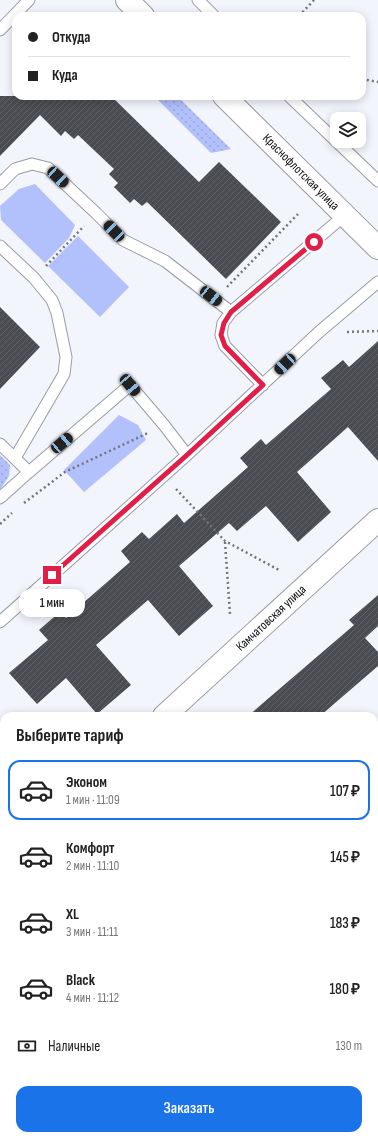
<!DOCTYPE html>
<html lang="ru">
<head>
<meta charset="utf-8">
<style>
  :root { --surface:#fff; --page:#f6f6f6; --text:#222; --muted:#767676; --line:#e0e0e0; --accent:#1a73e8 }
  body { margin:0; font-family:"Sofia Sans Condensed",sans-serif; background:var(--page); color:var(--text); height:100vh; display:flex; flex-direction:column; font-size:15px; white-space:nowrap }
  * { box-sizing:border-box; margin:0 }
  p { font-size:13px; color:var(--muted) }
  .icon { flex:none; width:22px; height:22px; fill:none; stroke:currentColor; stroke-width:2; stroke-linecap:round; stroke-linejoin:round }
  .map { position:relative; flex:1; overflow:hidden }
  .details { position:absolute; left:0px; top:712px; width:378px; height:428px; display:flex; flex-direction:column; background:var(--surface); border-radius:12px 12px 0 0; box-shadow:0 2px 10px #0003 }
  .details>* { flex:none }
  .hud { position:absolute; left:12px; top:12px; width:354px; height:88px; border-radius:12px; box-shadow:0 2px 10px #0003; display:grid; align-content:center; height:88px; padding:0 16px; background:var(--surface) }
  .controls { position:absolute; left:330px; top:112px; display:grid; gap:8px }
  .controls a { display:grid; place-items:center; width:36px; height:36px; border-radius:8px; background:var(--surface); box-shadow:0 2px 10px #0003; font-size:20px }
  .end { position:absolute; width:18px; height:18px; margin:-9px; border:5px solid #e11d48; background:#fff; box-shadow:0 0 0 2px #fff }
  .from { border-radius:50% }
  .bubble { position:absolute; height:28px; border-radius:12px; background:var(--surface); box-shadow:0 2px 10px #0003; font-size:13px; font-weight:600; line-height:28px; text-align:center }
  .car { position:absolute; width:12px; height:24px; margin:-12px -6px; border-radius:5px; box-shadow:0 0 3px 1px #0007; background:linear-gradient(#222 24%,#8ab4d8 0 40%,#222 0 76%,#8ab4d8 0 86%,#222 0) }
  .hud b { display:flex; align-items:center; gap:14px; height:38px; font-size:15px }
  .hud b+b { border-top:1px solid var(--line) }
  .hud i { width:10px; height:10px; background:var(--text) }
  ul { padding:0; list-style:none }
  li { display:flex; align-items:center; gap:12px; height:60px; margin:0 8px 6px; padding:0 8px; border:2px solid transparent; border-radius:12px }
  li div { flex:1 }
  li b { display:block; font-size:15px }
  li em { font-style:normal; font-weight:600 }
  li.selected { border-color:var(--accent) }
  li>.icon { width:36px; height:36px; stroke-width:1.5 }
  h2 { padding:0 16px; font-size:18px; line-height:48px }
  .pay { display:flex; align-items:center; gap:10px; height:44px; padding:0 16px; font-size:15px }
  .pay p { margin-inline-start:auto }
  .action { display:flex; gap:8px; margin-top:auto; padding:8px 16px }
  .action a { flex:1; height:46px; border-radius:12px; background:var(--accent); color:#fff; font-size:16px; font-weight:600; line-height:46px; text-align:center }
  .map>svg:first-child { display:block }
  .grass { fill:url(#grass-dots) }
  .green { fill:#b2c0fb }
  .building { fill:url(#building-hatch) }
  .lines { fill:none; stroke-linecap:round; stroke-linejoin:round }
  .lane-casing { stroke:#9a9ca2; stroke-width:13 }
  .street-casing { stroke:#9a9ca2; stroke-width:24 }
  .path { stroke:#74767a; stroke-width:2.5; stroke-dasharray:2 3; stroke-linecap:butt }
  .lane { stroke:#fff; stroke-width:11 }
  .street { stroke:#fff; stroke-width:22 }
  .route { stroke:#e11d48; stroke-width:5 }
  .labels { text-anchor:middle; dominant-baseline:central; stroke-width:4; stroke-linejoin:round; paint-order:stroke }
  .street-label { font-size:13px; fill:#0b0c0e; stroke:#fff }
</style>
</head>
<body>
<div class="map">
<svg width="378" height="1140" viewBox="0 0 378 1140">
  <defs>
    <pattern id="grass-dots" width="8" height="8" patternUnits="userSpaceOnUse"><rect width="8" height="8" fill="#b2c0fb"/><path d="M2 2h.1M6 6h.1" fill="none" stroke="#98a4d6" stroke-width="1.8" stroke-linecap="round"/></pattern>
    <pattern id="building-hatch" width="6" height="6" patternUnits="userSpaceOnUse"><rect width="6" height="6" fill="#4a4c51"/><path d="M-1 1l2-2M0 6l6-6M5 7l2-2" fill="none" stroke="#606165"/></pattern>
  </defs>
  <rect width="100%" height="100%" fill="#f3f5fc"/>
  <!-- grass -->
  <path class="grass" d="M154,96H177L231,149L211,153Z
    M0,455L10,465L9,476L0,490Z"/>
  <!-- green -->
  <path class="green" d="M35,184L75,225L69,238L45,263L1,220L0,206L19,189Z
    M78,236L129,287L100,317L48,266Z
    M119,415L138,425L146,440L84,492L64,470Z"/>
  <!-- building -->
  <path class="building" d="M0,96H111L199,182L219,162L281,222L226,279L147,202L142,206L134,199L130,203L114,187L118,183L109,174L114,169L78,135L74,139L65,131L61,136L40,115L0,156Z
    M0,307L40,347L0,389Z
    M378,341V461L348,427L297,472L331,512L298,542L266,506L237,531L229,523L179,566L213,606L179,636L148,600L96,645L131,685L97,714L66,678L37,704L9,673L48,640L39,630L61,611L66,618L130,562L121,551L142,532L149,539L177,514L184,523L248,467L240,458L261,439L266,445L331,389L321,378L343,360L349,367Z
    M378,595V626L365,638L378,652V666L320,716H248L354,625L349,620Z"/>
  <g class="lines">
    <defs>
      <path id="lane" d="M198,0L214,16
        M0,30L29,0
        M289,96L378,181
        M0,184L15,169L32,164L48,168L96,213L123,240L165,261L231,312L345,215
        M0,246L34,278L52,300L57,313L66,357L64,374L15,458
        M231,312L223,323L221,335L225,346L263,385
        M0,444L29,472L0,498
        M29,472L130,385L164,425L187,455
        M0,622L187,455L319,332L378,282
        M0,757L4,761
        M0,1005H4"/>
      <path id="street" d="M127,0L143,16
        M224,96L378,248
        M164,716L378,520
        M0,863L4,859
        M374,999L378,996
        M374,1029L378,1034"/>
    </defs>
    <!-- lane casing -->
    <use href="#lane" class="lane-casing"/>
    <!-- street casing -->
    <use href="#street" class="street-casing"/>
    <!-- path -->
    <path class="path" d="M299,16L314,0
      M362,79L378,82
      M46,266L84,226
      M227,287L298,214
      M347,332L378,331
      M176,489L225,541L279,570
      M24,503L65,472L148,433
      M0,524L12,513
      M225,542L230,614"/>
    <!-- lane -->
    <use href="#lane" class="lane"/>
    <!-- street -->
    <use href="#street" class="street"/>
  </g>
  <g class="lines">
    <!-- route -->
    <path class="route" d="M52,575L187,455L263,385L225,346L221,335L224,323L231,312L314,242"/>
  </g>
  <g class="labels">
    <!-- street labels -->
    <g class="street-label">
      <text transform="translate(301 172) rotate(45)">Краснофлотская улица</text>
      <text transform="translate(271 618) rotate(-43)">Камчатовская улица</text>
    </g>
  </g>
</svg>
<div class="controls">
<a><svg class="icon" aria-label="layers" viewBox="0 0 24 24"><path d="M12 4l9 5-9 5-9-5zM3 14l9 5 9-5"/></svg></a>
</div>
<i class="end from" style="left:314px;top:242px"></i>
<i class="end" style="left:52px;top:575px"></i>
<div class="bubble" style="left:19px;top:589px;width:66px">1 мин</div>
<i class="car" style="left:58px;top:177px;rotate:133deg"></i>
<i class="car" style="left:114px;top:231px;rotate:316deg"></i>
<i class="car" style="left:211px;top:296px;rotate:128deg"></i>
<i class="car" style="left:285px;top:364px;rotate:227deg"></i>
<i class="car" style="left:130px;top:385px;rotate:140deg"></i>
<i class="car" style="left:62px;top:443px;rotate:50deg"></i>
<div class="hud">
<b><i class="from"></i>Откуда</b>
<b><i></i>Куда</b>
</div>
<section class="details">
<h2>Выберите тариф</h2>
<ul>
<li class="selected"><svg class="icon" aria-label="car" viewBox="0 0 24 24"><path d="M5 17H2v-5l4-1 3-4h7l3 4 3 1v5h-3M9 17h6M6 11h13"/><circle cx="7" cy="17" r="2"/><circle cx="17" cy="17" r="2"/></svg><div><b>Эконом</b><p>1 мин · 11:09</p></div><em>107 ₽</em></li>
<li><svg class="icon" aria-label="car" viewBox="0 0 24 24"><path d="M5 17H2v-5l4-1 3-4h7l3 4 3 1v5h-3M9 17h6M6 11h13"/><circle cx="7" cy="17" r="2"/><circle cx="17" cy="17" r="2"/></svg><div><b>Комфорт</b><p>2 мин · 11:10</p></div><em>145 ₽</em></li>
<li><svg class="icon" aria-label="car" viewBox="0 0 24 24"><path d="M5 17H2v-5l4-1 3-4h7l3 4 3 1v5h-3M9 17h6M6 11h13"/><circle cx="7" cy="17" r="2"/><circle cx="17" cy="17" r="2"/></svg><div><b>XL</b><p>3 мин · 11:11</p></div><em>183 ₽</em></li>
<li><svg class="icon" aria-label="car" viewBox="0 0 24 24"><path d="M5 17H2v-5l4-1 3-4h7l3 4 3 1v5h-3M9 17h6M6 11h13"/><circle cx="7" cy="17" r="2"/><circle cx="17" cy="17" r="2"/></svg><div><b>Black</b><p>4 мин · 11:12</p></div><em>180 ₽</em></li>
</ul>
<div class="pay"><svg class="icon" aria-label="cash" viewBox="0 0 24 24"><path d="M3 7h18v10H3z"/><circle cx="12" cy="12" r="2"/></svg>Наличные<p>130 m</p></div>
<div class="action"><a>Заказать</a></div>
</section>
</div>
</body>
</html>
